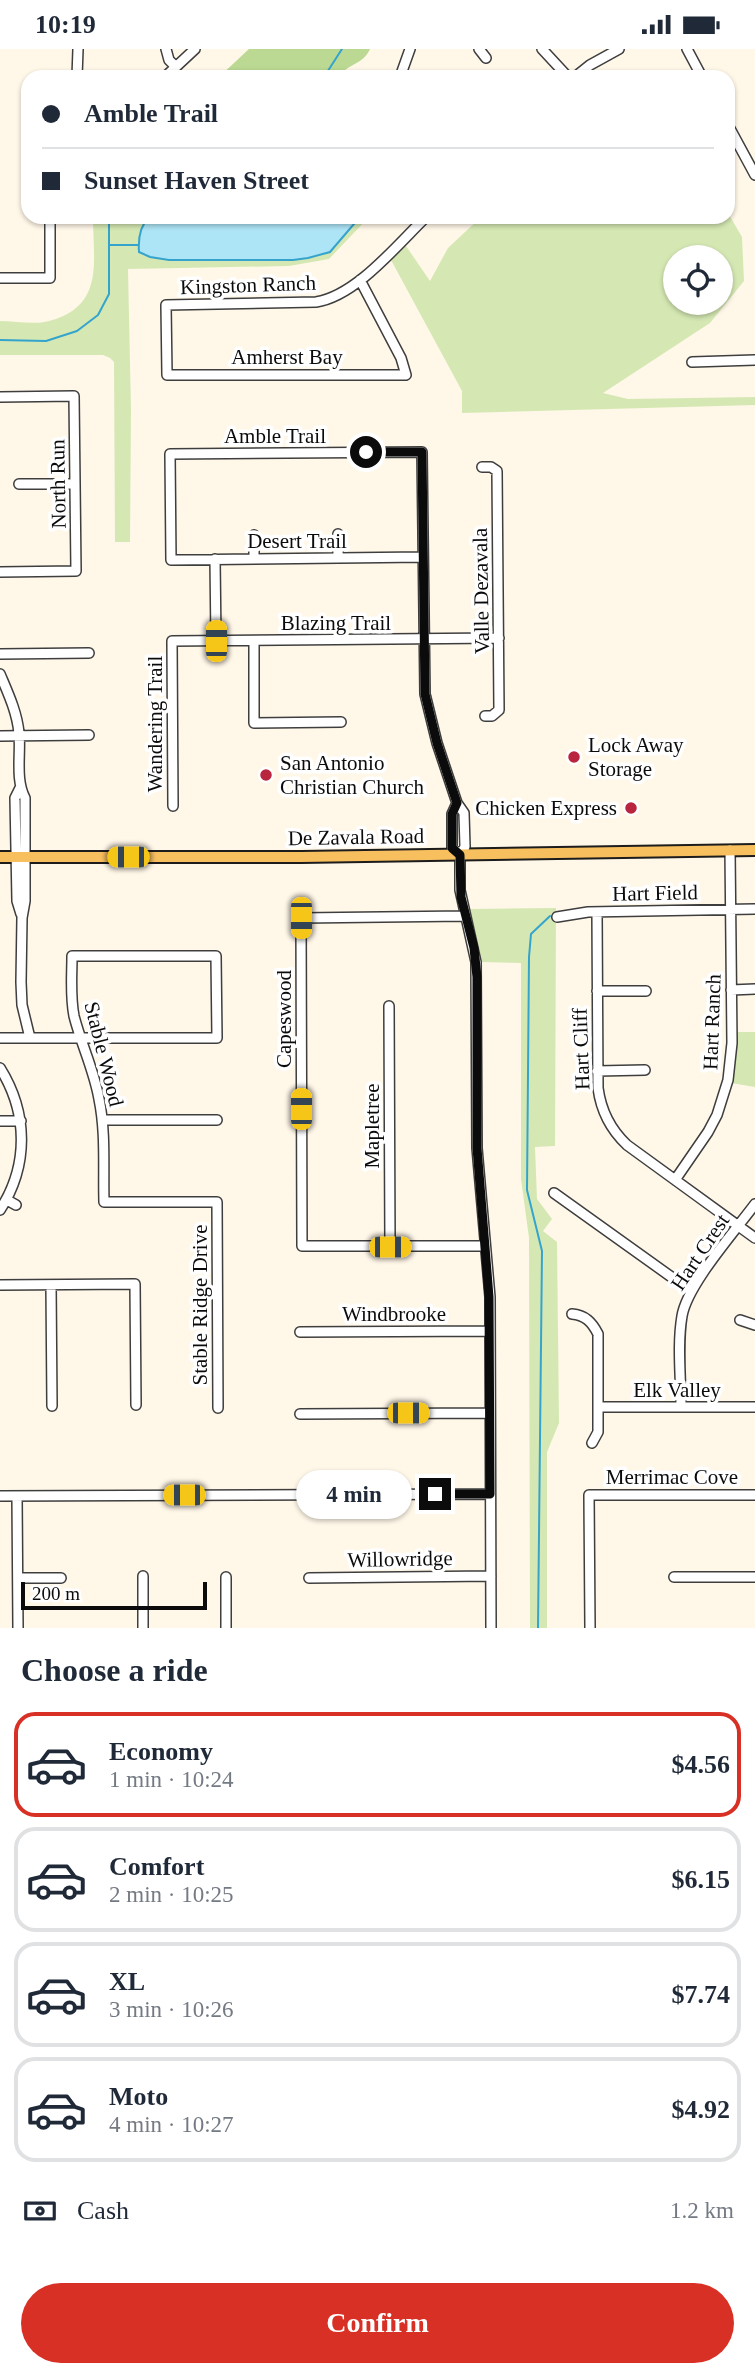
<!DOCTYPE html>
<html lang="en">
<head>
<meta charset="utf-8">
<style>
  :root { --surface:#fff; --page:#f2f2f3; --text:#1f2937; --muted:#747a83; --line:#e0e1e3; --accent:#d93025 }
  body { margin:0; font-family:Georgia,serif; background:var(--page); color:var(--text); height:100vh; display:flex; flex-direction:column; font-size:26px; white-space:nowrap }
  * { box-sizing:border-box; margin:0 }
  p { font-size:23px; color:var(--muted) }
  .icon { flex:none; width:38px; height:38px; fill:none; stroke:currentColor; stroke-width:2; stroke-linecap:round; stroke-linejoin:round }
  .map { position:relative; height:1579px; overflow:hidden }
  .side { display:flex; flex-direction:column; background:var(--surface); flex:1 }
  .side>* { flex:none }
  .hud { position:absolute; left:21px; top:21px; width:714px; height:154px; border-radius:21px; box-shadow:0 2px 5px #0004; display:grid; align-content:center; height:154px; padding:0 21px; background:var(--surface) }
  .controls { position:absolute; left:663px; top:196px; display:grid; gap:14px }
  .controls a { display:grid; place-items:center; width:70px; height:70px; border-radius:50%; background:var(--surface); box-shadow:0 2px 5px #0004; font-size:35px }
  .scale { position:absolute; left:21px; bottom:18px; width:186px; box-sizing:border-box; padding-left:7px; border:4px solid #0b0b0b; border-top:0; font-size:19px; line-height:24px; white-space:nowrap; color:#0b0b0b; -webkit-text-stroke:5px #fff; paint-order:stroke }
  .end { position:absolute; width:32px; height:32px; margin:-16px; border:9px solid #0b0b0b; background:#fff; box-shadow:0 0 0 4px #fff }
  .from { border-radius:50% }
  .bubble { position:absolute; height:49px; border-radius:24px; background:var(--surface); box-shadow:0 2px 5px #0004; font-size:23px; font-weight:800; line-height:49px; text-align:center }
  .car { position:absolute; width:21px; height:42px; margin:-21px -10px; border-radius:9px; box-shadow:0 0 5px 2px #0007; background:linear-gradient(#f5c518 24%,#345 0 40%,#f5c518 0 76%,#345 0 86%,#f5c518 0) }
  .hud b { display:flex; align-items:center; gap:24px; height:66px; font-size:26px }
  .hud b+b { border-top:2px solid var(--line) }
  .hud i { width:18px; height:18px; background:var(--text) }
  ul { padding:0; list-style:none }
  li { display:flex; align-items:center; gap:21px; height:105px; margin:0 14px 10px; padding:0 7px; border:4px solid var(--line); border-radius:21px }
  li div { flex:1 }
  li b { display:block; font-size:26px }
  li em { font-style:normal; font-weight:800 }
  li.current { border-color:var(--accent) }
  li>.icon { width:63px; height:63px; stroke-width:1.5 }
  h2 { padding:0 21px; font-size:32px; line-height:84px }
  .pay { display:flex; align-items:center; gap:18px; height:77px; padding:0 21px; font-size:26px }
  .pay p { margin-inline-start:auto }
  .button { display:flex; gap:14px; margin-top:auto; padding:14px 21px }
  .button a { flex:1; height:80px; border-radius:42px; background:var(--accent); color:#fff; font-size:28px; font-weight:800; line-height:80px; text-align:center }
  .status { display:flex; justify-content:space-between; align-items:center; height:49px; padding:0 35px; background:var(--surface); direction:ltr }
  .status svg { height:19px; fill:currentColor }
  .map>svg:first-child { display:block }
  .green { fill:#d5e8b3; fill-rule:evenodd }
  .forest { fill:#bbd992 }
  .water { fill:#ade4f6; stroke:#35a4cc; stroke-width:2 }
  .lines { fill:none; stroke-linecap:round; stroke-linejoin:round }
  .stream { stroke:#35a4cc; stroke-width:2 }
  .minor-casing { stroke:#3e3e3e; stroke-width:12 }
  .major-casing { stroke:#1c1c1c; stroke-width:14 }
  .minor { stroke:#fff; stroke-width:9 }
  .major { stroke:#f8bf5f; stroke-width:10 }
  .route { stroke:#0b0b0b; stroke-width:9 }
  .poi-dot { fill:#b9243f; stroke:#fff; stroke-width:2.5 }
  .labels { text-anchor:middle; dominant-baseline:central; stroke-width:7; stroke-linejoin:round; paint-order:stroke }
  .street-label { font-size:21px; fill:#0b0b0b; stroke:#fff }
  .poi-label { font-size:21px; fill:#0b0b0b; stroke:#fff; text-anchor:start }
</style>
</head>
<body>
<div class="status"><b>10:19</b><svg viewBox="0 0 49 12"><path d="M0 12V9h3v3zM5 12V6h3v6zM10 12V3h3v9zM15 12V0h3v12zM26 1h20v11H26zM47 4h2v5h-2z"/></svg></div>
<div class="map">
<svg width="755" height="1579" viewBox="0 0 755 1579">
  <rect width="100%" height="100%" fill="#fff7e8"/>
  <!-- green -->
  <path class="green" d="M728,164L742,188L744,232L710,274L603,344L628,350L755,348V356L462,364V342L391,211L406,197L430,232L448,199L481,168H728ZM676,208H721V254H676Z
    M93,168H369L329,210L289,217L128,220L131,361L130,493H115L114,313L110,309L103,306H0V272C15,272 35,276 49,272C105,257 93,213 93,168Z
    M556,859L555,1097L535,1098L537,1150L552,1170L543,1182L557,1193L559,1374L547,1403V1579H530L529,1189L521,1130V914L482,913L470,860Z
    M736,983H755V1038L731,1034Z"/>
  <!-- forest -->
  <path class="forest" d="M249,0H370C363,16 348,14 339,28H219Z"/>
  <!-- water -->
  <path class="water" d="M149,168H360L330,203L308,209L293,211H169L150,208L139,203C138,190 140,177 149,168Z"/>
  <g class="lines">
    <!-- stream -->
    <path class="stream" d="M324,28L342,0
      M109,196H138
      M0,291L46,292L77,282L98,266L109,245V168
      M538,1579L542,1202L527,1141L529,908L531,885L550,867"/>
    <defs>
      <path id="minor" d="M166,0L169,11L176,18
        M479,0L486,9
        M542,0L568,28
        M687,0L702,28
        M77,28L78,0
        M165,28L195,0
        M400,28L410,0
        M575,28L590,16L619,0
        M728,76L755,126
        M0,229H50V168
        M360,231L401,309L406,326H167L166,256L316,253C356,247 397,196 426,168
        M692,313L755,311
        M0,348L74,347L76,522L0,523
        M482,418H491L497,422L499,661L492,667H485
        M19,435H75
        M338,485V509
        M254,486V510
        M423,508L171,511L170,405L422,403L425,645L437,694L457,754L464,764L465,798L460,805V841L476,913L477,1099L490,1248L491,1579
        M215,510L216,592
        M254,592V674L341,673
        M0,605L89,604
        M0,625C8,644 17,663 19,684C21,705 15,730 25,749V852L22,869L21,933L22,956L30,989
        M0,687L89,686
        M20,739L15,749L17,852L21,865
        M457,754L452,765V799L460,805
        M173,757L172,592L499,589
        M597,863L598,1039C601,1062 610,1080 627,1096L755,1189
        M465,867L301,869L302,1197H485
        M557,868L588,863L755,860
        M731,941L755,940
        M597,942H646
        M389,957L390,1198
        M0,989H217L216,907H72C72,927 70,947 74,967C81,995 94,1021 99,1050C106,1084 103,1119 104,1153H217L218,1359
        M0,1019C28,1064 29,1116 0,1161
        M597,1022L645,1021
        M102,1071H217
        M0,1072H21
        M675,1131L708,1083L717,1066L728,1031L732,994L730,801
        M554,1144L691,1242
        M7,1151L16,1156
        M0,1236L135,1235L136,1356
        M51,1236L52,1357
        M572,1265C585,1266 592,1273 598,1285V1383L592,1394
        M740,1271L755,1276
        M300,1283L489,1282
        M598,1358H755
        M681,1358C681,1329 677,1296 682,1267C687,1236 735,1182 755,1155
        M300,1365L490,1364
        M0,1447L490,1445
        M17,1447L18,1579
        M143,1527V1579
        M226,1528V1579
        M674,1528H755
        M18,1529H61
        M309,1529L491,1527
        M590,1579L589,1446H755"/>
      <path id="major" d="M0,808H301L755,801"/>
    </defs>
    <!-- minor casing -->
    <use href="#minor" class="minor-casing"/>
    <!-- major casing -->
    <use href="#major" class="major-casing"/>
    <!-- minor -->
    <use href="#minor" class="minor"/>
    <!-- major -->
    <use href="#major" class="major"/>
  </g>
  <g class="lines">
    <!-- route -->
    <path class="route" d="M366,403H422L425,645L437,694L457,754L452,765V799L460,806L461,848L474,899L477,928V1099L489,1248L490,1445H435"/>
  </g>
  <!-- markers -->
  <g class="poi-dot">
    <circle cx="574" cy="708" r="7"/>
    <circle cx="266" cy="726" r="7"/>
    <circle cx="631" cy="759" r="7"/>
  </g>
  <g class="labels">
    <!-- street labels -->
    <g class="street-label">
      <text transform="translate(248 236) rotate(-2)">Kingston Ranch</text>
      <text x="287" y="308">Amherst Bay</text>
      <text x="275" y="387">Amble Trail</text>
      <text transform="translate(58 435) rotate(-91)">North Run</text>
      <text x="297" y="492">Desert Trail</text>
      <text transform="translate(481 542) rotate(-91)">Valle Dezavala</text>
      <text x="336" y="574">Blazing Trail</text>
      <text transform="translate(155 675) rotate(-90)">Wandering Trail</text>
      <text transform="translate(356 788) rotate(-1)">De Zavala Road</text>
      <text transform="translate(655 844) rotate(-1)">Hart Field</text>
      <text transform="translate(284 970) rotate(-90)">Capeswood</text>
      <text transform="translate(712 973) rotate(-88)">Hart Ranch</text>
      <text transform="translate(581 1000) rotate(-92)">Hart Cliff</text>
      <text transform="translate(104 1005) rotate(76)">Stable Wood</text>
      <text transform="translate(372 1077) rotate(-90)">Mapletree</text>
      <text transform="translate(700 1203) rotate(-56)">Hart Crest</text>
      <text transform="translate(200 1256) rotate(-90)">Stable Ridge Drive</text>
      <text x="394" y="1265">Windbrooke</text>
      <text x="677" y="1341">Elk Valley</text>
      <text x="672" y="1428">Merrimac Cove</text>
      <text transform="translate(400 1510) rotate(-1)">Willowridge</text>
    </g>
    <!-- poi labels -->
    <g class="poi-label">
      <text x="588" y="696">Lock Away<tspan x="588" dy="24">Storage</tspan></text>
      <text x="280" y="714">San Antonio<tspan x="280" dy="24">Christian Church</tspan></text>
      <text x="617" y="759" text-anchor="end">Chicken Express</text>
    </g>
  </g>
</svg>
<div class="controls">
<a><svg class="icon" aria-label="locate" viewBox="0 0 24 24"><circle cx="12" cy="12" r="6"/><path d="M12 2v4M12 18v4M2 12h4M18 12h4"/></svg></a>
</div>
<div class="scale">200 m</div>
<i class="end from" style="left:366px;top:403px"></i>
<i class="end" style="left:435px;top:1445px"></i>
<div class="bubble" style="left:296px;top:1421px;width:116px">4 min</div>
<i class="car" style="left:216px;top:592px;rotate:0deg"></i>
<i class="car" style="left:128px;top:808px;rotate:270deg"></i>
<i class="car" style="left:301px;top:869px;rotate:180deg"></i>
<i class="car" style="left:301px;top:1060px;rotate:0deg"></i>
<i class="car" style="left:390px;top:1198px;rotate:90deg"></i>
<i class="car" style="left:408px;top:1364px;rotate:90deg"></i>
<i class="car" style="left:184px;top:1446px;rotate:270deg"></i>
<div class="hud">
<b><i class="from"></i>Amble Trail</b>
<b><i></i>Sunset Haven Street</b>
</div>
</div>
<section class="side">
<h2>Choose a ride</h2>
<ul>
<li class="current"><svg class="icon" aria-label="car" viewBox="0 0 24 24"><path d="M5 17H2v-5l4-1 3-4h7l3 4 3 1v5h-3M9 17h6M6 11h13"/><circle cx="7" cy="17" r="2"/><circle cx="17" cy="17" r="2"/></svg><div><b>Economy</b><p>1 min · 10:24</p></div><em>$4.56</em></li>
<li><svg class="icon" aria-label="car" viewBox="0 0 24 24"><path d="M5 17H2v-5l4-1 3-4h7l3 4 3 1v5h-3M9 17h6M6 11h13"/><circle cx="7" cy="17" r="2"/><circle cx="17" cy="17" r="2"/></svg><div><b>Comfort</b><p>2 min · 10:25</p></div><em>$6.15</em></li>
<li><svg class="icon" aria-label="car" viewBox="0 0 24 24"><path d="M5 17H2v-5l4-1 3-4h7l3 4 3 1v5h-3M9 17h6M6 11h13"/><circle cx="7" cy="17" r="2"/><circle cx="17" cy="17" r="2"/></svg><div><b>XL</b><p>3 min · 10:26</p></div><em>$7.74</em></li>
<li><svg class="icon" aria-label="car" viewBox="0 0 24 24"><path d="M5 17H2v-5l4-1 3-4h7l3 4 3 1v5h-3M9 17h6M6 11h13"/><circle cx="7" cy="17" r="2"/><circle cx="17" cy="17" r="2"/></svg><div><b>Moto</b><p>4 min · 10:27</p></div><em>$4.92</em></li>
</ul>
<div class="pay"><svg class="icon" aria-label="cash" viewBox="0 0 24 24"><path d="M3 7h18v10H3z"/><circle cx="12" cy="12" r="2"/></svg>Cash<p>1.2 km</p></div>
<div class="button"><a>Confirm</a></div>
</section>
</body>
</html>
